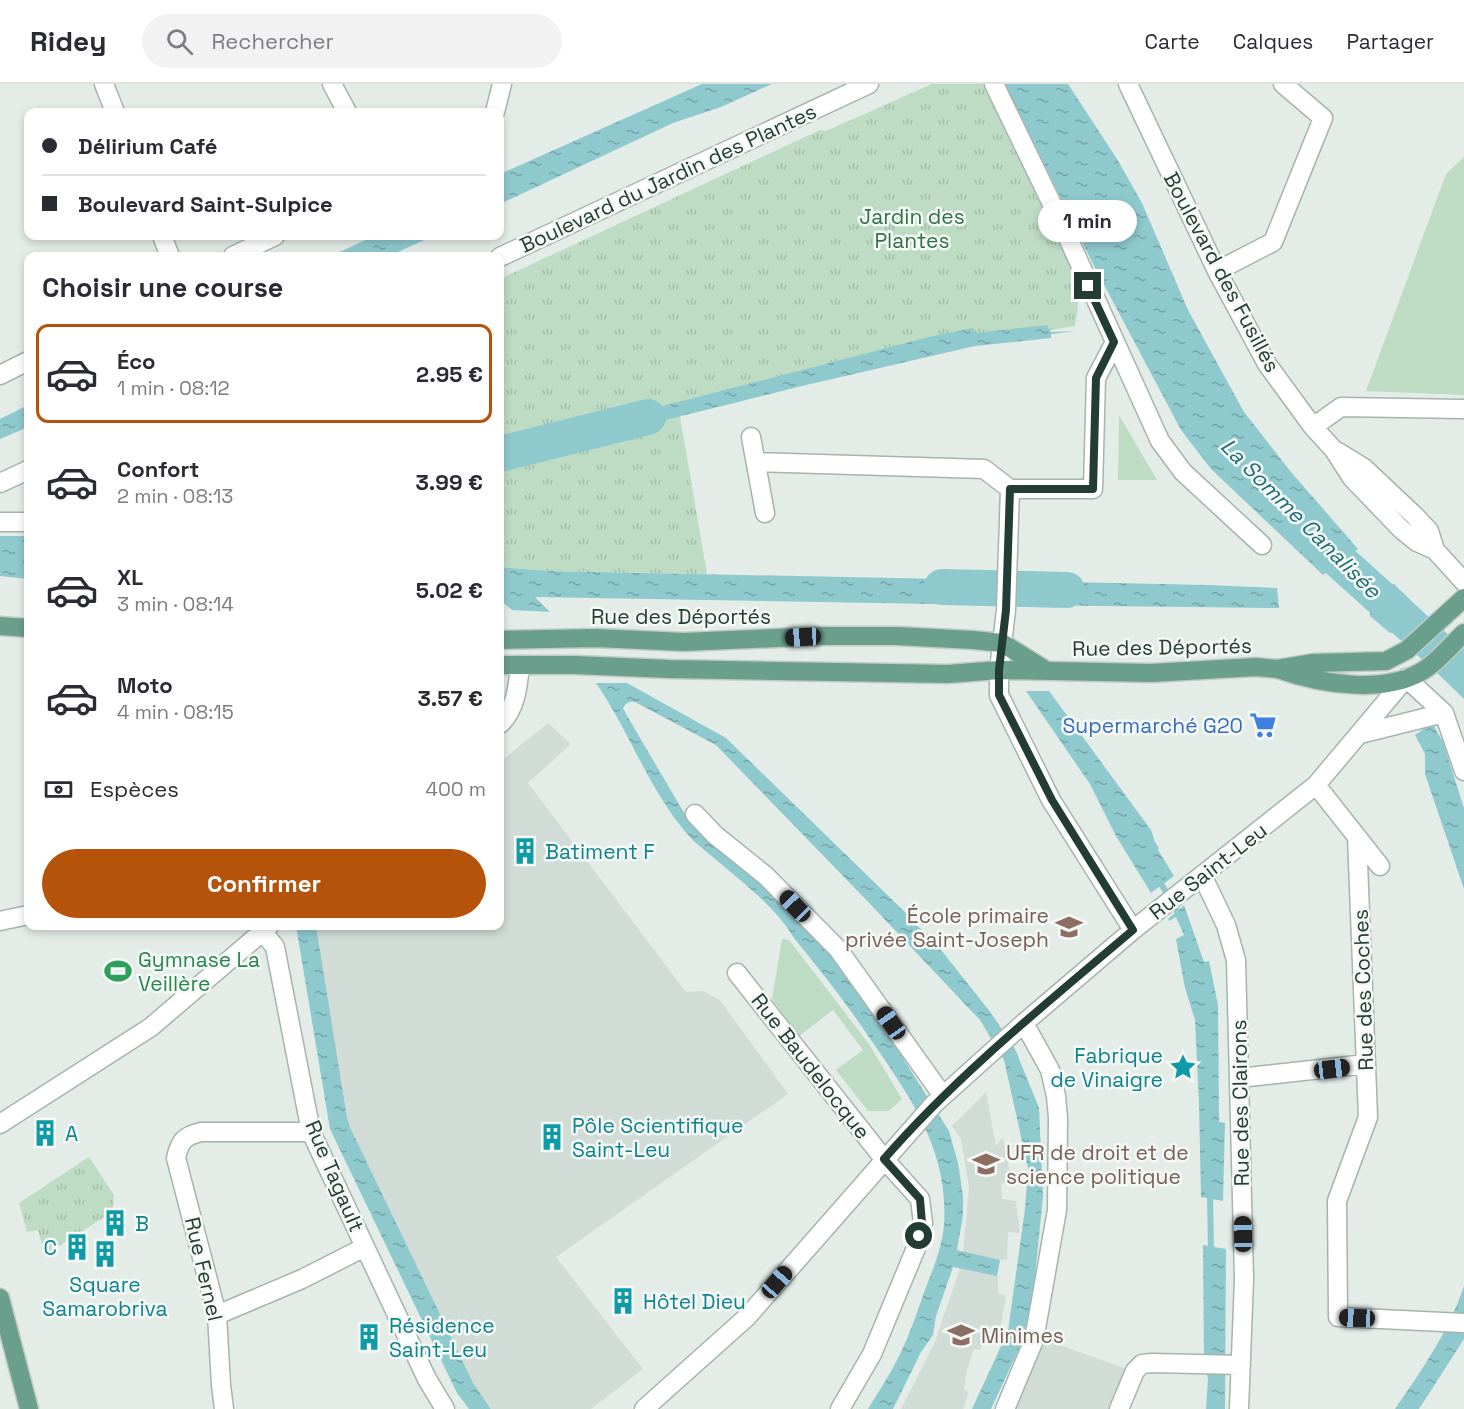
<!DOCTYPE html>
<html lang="fr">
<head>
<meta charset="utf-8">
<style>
  :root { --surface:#fff; --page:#f2f2f3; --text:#2b2b33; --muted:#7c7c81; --line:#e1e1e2; --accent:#b45309 }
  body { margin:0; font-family:"Space Grotesk",sans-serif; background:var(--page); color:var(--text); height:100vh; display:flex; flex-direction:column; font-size:22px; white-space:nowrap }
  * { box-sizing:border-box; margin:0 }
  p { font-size:20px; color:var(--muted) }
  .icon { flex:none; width:33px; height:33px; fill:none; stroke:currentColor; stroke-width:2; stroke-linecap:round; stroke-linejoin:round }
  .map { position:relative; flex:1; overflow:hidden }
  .panel { position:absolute; left:24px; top:168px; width:480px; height:678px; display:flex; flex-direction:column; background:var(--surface); border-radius:12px; box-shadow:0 3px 9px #0003 }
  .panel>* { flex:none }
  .guide { position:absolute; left:24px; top:24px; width:480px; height:132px; border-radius:12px; box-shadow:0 3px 9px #0003; display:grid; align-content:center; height:132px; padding:0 18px; background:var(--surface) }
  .end { position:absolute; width:27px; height:27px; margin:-14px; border:8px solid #243d34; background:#fff; box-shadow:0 0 0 3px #fff }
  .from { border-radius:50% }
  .bubble { position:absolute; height:42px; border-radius:21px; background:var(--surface); box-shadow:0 3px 9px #0003; font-size:20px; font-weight:700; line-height:42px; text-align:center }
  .car { position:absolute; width:18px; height:36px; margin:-18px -9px; border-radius:8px; box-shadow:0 0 4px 2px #0007; background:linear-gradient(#222 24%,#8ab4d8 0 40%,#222 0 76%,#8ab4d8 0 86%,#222 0) }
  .guide b { display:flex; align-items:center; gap:21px; height:57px; font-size:22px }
  .guide b+b { border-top:2px solid var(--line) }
  .guide i { width:15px; height:15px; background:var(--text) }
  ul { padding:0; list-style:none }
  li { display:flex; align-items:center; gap:18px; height:99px; margin:0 12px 9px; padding:0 6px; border:3px solid transparent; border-radius:12px }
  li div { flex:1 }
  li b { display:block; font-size:22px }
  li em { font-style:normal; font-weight:700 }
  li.current { border-color:var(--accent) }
  li>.icon { width:54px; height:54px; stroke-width:1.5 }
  h2 { padding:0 18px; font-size:27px; line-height:72px }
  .pay { display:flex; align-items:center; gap:15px; height:66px; padding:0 18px; font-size:22px }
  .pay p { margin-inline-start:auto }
  .primary-button { display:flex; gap:12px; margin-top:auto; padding:12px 18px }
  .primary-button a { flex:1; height:69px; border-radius:36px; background:var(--accent); color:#fff; font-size:24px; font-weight:700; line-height:69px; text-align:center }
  header { display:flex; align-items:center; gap:36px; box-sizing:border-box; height:84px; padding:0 30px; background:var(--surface); border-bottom:2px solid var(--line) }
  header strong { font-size:28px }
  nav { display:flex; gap:33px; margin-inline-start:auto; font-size:21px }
  .search { width:420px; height:54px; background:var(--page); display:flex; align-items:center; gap:15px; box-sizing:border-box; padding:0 21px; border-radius:33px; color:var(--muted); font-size:22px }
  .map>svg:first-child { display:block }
  .built { fill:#d1dcd6 }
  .grass { fill:#bddcc3 }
  .park { fill:url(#park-tufts) }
  .water { fill:url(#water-ripples) }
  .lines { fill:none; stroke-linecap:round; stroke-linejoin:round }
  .stream { stroke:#8ec9ce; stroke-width:6 }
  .river { stroke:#8ec9ce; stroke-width:36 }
  .minor-casing { stroke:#a6b4ae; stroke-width:21 }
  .major-casing { stroke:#c2c9c6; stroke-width:21 }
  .minor { stroke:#fff; stroke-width:18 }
  .major { stroke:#6a9f8e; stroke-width:18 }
  .route { stroke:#243d34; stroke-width:8 }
  .labels { text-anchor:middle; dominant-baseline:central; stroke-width:5; stroke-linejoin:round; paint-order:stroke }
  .street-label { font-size:21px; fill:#243d34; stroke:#f4f9f6 }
  .park-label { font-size:21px; fill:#307144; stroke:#f4f9f6 }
  .shop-label { font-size:21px; fill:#366cbe; stroke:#f4f9f6; text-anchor:end }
  .culture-label { font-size:21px; fill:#0d838f; stroke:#f4f9f6; text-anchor:start }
  .education-label { font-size:21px; fill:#785e54; stroke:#f4f9f6; text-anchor:start }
  .leisure-label { font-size:21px; fill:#27864d; stroke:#f4f9f6; text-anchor:start }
  .water-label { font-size:22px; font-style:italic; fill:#216e76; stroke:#f4f9f6 }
</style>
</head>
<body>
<header>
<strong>Ridey</strong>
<div class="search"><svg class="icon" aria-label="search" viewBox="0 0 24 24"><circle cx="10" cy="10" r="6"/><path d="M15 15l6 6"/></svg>Rechercher</div>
<nav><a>Carte</a><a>Calques</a><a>Partager</a></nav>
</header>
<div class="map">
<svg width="1464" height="1325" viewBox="0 0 1464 1325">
  <defs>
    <pattern id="park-tufts" width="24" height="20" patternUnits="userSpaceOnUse" patternTransform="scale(1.5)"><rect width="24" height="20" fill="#bddcc3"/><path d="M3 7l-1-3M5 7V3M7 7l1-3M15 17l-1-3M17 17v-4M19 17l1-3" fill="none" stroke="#a2bea8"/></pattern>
    <pattern id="water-ripples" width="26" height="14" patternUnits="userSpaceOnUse" patternTransform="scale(1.5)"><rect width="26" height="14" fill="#8ec9ce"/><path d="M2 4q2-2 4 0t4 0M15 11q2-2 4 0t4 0" fill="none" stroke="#74a4a8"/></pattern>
  </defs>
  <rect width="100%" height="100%" fill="#e3ece7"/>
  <!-- built -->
  <path class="built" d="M548,639L571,660L528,699L686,908L703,907L720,916L788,1010L556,1173L643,1285L591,1325H492L473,1301L345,1032L316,842H500V678Z
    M986,1008L996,1062L1003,1053L1011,1096L1001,1100L1002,1115L1016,1117L1020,1149L1008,1148L1007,1175L1001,1176L963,1168L969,1103L961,1055L952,1042Z
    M960,1184L998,1192V1209L1006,1212L1000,1245L989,1242L980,1266L974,1265L967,1286L964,1305L969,1308L963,1325H901L935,1258Z
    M1043,1255L1127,1285L1111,1325H1014Z"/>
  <!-- grass -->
  <path class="grass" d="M1464,73V311L1366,307L1446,90Z
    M1119,331L1157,396H1118Z
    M782,855L789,856L869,960L902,1015L889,1027H868L836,986L863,966L833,926L799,952L772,915Z"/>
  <!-- park -->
  <path class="park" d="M932,0H987L1074,179L1078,222L1075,242L960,261L678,321L707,490L546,487L500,483V195L820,46L826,47Z
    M89,1073L114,1111L113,1122L109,1130L54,1165L44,1168L38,1146L27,1148L19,1119Z"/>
  <!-- water -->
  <path class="water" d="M702,0H772L721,23L673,39L500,120V90Z
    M1005,0H1068L1117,75L1142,119L1188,226L1244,328L1291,388L1358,465L1323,491L1211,385L1181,346L1093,180Z
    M374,152H433L389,172H331Z
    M1047,241L1051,248L1076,247L1051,250V254L975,262L802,302L601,352L598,339L929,253L973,244L975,249Z
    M28,321V343L0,355V335Z
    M589,341L592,354L500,378V362Z
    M0,452H28V495L0,492Z
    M500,483L546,487L993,496L992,521L535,513L550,528L512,526L500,516Z
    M1020,497L1207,501L1277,504L1279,524L1019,521Z
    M1394,500L1464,568V615L1396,548L1390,549L1370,532V520L1382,505Z
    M596,599H627L726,654L911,834L916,841L930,852L991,929L1015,965L1039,1024L1043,1112L1034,1202L1023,1256L991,1325H972L1008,1247L1025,1125L1028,1084L1004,976L980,936L873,823L716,661L635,618C629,617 626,619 623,624L626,630L683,727L695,743L755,791L814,850L856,900L949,1047L958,1079L963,1112V1131L957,1166L1000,1176L997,1192L953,1183L936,1232L933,1251L921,1268L893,1325H868C879,1307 891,1289 900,1270C910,1250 917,1228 925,1206C933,1185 942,1164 944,1141C949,1067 911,1014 871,956C847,920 821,887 794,854C777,825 746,801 720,779C710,770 698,762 689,752C649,707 630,648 596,599Z
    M1026,607H1049L1151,746L1155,758L1159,764L1158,766L1174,792L1151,809L1116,752L1090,700Z
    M1432,639L1443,658L1464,724V805L1425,690V670L1415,651Z
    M1184,821L1204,878L1209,877L1218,921L1219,1038L1225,1039L1223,1117L1201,1113L1199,1019L1195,936L1185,904L1176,855L1184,851L1176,833L1169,837L1168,835Z
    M296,842H316L347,1034L350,1043L473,1299L491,1325H469L457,1309L330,1045Z
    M1203,1161L1226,1165L1225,1325H1206L1208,1295L1204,1274Z
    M1464,1202V1255L1419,1325H1395C1422,1286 1449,1247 1464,1202Z"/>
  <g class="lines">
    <!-- stream -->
    <path class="stream" d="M1159,796L1181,834
      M1210,1107L1211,1169"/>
    <!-- river -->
    <path class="river" d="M500,370L648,333
      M1304,445L1464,589
      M942,503L1067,506"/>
    <defs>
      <path id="minor" d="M104,0L115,28
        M332,0L347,28
        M994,0L1064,145L1160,357L1183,388L1262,461
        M1128,0L1217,187L1267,280L1313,343L1334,366L1352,394L1401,445L1417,458L1435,466
        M495,28L502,0
        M162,152L170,172
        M233,172L275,152
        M500,173L869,0
        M1217,187L1273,158L1323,34L1283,0
        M0,291L28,277
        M1313,343L1341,323L1464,325
        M751,353L765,429
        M1338,368L1364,384L1415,432L1429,447L1435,466L1464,498
        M756,378L984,385L1010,405L1006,526L999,586V611L1051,716L1133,846
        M0,399L28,386
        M1010,405H1093L1096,294L1115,258
        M0,438H28
        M500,640C516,625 518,602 520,581
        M1360,650L1444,629
        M1316,701L1380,782
        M695,730L715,751L766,792L838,865L943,1012
        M1357,753L1368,1033L1337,1117L1338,1233L1464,1239
        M1202,791L1226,841L1236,876L1244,1195L1239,1325
        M0,837L28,831
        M258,842L275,863L311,1048L427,1295L445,1325
        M737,889L884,1075L920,1115L923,1139L916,1164L872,1270L840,1325
        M1239,994L1366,980
        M0,1040L151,943L269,842
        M217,1231L302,1195L365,1163
        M224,1325L221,1301L217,1231L176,1074C180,1057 184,1052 201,1048H311
        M644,1325L747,1233L934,1020L1024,939L1133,846L1316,701L1406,594L1444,629L1464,687
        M1005,1325L1034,1256L1057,1126L1058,1034L1056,1012L1050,986L1024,939
        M1119,1325L1135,1287L1142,1280L1152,1279L1241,1281"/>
      <path id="major" d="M0,542L28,544
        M500,556L596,554L684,558L823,552H897L973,556L1002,559L1047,587
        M500,581H575L669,585L948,590L999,586L1151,589L1256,583L1277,585L1313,579L1386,577L1407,566L1464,514
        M1278,585C1320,600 1388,612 1427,584C1441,574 1452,560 1464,549
        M0,1214L29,1325"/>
    </defs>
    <!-- minor casing -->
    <use href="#minor" class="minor-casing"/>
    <!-- major casing -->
    <use href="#major" class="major-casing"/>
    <!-- minor -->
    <use href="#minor" class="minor"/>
    <!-- major -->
    <use href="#major" class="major"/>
  </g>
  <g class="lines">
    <!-- route -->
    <path class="route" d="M919,1152L922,1139L920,1115L884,1075C958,990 1047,919 1133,846L1052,716L999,611V586L1006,526L1010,405H1093L1096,294L1114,258L1088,202"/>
  </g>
  <!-- icons -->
  <defs>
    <symbol id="supermarket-bare" viewBox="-9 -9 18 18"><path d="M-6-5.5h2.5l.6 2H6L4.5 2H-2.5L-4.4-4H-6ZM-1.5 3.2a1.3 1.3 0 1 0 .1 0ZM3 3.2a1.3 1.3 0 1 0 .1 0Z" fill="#3f7fe0" stroke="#f4f9f6" stroke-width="2.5" paint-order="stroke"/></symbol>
    <symbol id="building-bare" viewBox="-9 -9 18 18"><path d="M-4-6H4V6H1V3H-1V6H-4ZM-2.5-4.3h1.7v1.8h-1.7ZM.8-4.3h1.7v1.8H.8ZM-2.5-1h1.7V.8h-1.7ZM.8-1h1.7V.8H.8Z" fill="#0f9aa8" stroke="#f4f9f6" stroke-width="2.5" paint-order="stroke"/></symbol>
    <symbol id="school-bare" viewBox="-9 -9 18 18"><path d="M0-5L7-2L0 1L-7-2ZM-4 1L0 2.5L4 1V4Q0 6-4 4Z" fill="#8d6e63" stroke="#f4f9f6" stroke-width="2.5" paint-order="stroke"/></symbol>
    <symbol id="stadium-bare" viewBox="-9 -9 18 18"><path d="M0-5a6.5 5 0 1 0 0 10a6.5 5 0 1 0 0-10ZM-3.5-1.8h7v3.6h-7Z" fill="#2e9e5b" stroke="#f4f9f6" stroke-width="2.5" paint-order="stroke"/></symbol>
    <symbol id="sight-bare" viewBox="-9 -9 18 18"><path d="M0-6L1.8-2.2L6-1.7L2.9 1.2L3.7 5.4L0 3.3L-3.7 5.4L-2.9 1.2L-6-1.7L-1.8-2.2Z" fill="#0f9aa8" stroke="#f4f9f6" stroke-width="2.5" paint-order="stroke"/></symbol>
    <symbol id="university-bare" viewBox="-9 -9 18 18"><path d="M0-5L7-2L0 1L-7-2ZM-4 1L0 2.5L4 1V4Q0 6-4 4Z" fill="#8d6e63" stroke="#f4f9f6" stroke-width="2.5" paint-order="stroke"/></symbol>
  </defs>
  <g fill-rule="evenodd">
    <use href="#supermarket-bare" x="1244" y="622" width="38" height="38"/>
    <use href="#building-bare" x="506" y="748" width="38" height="38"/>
    <use href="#school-bare" x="1050" y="824" width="38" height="38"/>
    <use href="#stadium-bare" x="99" y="868" width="38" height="38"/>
    <use href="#sight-bare" x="1164" y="964" width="38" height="38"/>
    <use href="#building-bare" x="26" y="1030" width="38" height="38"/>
    <use href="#building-bare" x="533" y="1034" width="38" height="38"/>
    <use href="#university-bare" x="967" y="1061" width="38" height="38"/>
    <use href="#building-bare" x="96" y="1120" width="38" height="38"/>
    <use href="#building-bare" x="58" y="1144" width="38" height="38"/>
    <use href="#building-bare" x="86" y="1151" width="38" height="38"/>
    <use href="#building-bare" x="604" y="1198" width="38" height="38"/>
    <use href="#university-bare" x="942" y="1232" width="38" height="38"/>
    <use href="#building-bare" x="350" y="1234" width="38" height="38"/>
  </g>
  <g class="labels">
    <!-- street labels -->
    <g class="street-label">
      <text transform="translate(668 94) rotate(-25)">Boulevard du Jardin des Plantes</text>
      <text transform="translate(1222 188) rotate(62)">Boulevard des Fusillés</text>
      <text x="681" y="532">Rue des Déportés</text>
      <text transform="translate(1162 563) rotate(-1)">Rue des Déportés</text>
      <text transform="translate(1208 787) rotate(-38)">Rue Saint-Leu</text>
      <text transform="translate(1363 906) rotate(-92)">Rue des Coches</text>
      <text transform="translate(811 982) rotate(52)">Rue Baudelocque</text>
      <text transform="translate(1240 1019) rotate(-91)">Rue des Clairons</text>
      <text transform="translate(335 1092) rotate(67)">Rue Tagault</text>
      <text transform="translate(204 1185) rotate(77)">Rue Fernel</text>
    </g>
    <!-- park labels -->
    <g class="park-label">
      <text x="912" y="132">Jardin des<tspan x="912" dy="24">Plantes</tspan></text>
    </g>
    <!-- shop labels -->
    <g class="shop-label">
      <text x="1243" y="641">Supermarché G20</text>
    </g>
    <!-- culture labels -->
    <g class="culture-label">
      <text x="545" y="767">Batiment F</text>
      <text x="1163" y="971" text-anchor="end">Fabrique<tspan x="1163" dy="24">de Vinaigre</tspan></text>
      <text x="572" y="1041">Pôle Scientifique<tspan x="572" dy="24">Saint-Leu</tspan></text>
      <text x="65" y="1049">A</text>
      <text x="135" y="1139">B</text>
      <text x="57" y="1163" text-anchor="end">C</text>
      <text x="105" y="1200" text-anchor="middle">Square<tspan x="105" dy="24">Samarobriva</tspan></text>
      <text x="643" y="1217">Hôtel Dieu</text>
      <text x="389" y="1241">Résidence<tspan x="389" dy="24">Saint-Leu</tspan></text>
    </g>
    <!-- education labels -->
    <g class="education-label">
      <text x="1049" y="831" text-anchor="end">École primaire<tspan x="1049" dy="24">privée Saint-Joseph</tspan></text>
      <text x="1006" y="1068">UFR de droit et de<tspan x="1006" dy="24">science politique</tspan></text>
      <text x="981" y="1251">Minimes</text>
    </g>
    <!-- leisure labels -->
    <g class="leisure-label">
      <text x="138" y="875">Gymnase La<tspan x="138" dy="24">Veillère</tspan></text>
    </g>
    <!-- water labels -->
    <g class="water-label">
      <text transform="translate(1301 434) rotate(45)">La Somme Canalisée</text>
    </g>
  </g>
</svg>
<i class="end from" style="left:919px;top:1152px"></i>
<i class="end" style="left:1088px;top:202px"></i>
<div class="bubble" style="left:1038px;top:116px;width:99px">1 min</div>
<i class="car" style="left:803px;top:553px;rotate:267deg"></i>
<i class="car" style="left:795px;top:822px;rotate:316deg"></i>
<i class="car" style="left:891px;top:939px;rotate:325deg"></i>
<i class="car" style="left:1332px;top:985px;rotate:83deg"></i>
<i class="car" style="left:1243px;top:1150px;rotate:359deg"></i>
<i class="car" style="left:777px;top:1198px;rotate:41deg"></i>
<i class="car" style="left:1357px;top:1234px;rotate:272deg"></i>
<div class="guide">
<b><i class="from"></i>Délirium Café</b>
<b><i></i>Boulevard Saint-Sulpice</b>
</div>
<section class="panel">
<h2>Choisir une course</h2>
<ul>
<li class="current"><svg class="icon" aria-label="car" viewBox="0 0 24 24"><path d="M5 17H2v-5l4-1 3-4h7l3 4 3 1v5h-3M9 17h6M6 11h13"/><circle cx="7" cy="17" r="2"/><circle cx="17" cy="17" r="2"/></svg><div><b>Éco</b><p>1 min · 08:12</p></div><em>2.95 €</em></li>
<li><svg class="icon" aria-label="car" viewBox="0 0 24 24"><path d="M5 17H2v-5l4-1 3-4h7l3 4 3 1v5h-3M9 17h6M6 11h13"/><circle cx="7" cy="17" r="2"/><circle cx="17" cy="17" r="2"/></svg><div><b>Confort</b><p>2 min · 08:13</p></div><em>3.99 €</em></li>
<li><svg class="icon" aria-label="car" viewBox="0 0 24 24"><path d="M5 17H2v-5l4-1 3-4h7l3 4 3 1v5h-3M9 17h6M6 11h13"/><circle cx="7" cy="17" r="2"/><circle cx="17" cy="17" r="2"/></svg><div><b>XL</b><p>3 min · 08:14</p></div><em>5.02 €</em></li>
<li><svg class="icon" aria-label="car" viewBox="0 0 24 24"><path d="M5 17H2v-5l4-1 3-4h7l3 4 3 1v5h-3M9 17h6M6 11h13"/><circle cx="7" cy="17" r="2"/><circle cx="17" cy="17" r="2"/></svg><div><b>Moto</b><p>4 min · 08:15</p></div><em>3.57 €</em></li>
</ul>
<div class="pay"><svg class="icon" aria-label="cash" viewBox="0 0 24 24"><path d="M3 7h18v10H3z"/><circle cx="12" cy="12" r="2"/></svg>Espèces<p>400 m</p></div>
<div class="primary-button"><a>Confirmer</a></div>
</section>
</div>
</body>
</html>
